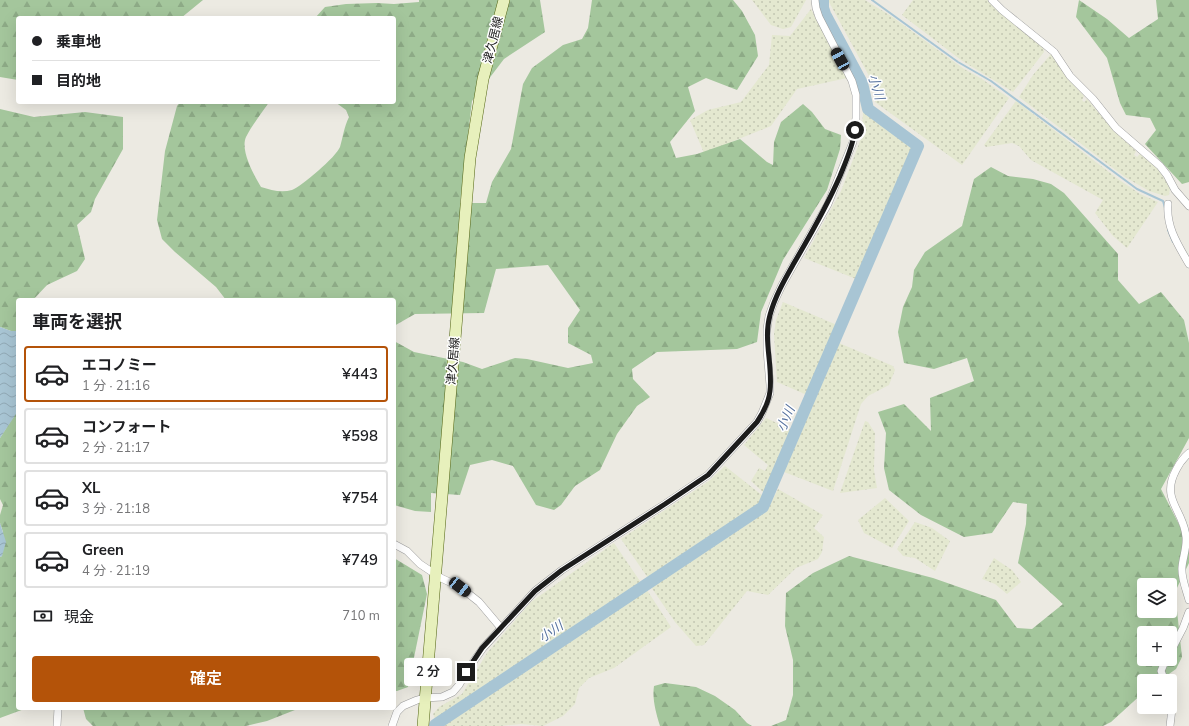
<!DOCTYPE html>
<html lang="ja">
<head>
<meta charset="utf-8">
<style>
  :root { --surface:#fff; --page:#f2f2f2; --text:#202124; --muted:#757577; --line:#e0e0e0; --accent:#b45309 }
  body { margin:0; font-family:"Nunito Sans","Noto Sans JP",sans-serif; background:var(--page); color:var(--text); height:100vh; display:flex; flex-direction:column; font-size:15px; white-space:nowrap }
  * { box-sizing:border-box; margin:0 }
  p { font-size:13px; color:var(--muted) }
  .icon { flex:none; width:22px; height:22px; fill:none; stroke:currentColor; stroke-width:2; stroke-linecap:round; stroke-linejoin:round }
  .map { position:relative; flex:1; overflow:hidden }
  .side { position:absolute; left:16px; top:298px; width:380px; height:412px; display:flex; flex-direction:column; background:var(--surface); border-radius:4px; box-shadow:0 4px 16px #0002 }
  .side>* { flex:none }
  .top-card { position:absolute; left:16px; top:16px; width:380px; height:88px; border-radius:4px; box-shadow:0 4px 16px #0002; display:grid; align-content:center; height:88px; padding:0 16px; background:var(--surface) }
  .tools { position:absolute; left:1137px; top:578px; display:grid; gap:8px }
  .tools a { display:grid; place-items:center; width:40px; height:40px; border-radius:4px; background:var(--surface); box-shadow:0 4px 16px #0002; font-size:20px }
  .end { position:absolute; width:18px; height:18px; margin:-9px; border:5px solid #1c1c1c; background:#fff; box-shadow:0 0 0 2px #fff }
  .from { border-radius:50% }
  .bubble { position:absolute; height:28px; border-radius:4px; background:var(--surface); box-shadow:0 4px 16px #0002; font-size:13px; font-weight:600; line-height:28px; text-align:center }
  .car { position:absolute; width:12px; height:24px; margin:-12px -6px; border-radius:5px; box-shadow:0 0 3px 1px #0007; background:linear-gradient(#222 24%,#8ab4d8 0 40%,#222 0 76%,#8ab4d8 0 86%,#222 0) }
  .top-card b { display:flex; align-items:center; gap:14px; height:38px; font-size:15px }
  .top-card b+b { border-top:1px solid var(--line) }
  .top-card i { width:10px; height:10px; background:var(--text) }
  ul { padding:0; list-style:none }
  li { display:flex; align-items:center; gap:12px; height:56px; margin:0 8px 6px; padding:0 8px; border:2px solid var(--line); border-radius:4px }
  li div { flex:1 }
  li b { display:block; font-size:15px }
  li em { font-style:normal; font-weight:600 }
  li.current { border-color:var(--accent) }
  li>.icon { width:36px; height:36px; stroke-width:1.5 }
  h2 { padding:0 16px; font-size:18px; line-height:48px }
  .pay { display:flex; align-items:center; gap:10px; height:44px; padding:0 16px; font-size:15px }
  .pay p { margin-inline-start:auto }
  .action { display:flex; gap:8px; margin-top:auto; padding:8px 16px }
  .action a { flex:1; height:46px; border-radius:4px; background:var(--accent); color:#fff; font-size:16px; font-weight:600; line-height:46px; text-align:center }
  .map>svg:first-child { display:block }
  .farmland { fill:url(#farmland-dots) }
  .forest { fill:url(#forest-firs); fill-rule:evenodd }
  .water { fill:url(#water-waves) }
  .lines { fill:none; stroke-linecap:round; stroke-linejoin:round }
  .stream { stroke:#a8c5d4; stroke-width:2 }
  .river { stroke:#a8c5d4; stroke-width:12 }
  .street-casing { stroke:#9d9d9d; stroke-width:8 }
  .secondary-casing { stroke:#516312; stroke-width:12 }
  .street { stroke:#fff; stroke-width:7 }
  .secondary { stroke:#e7f0bc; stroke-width:11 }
  .route { stroke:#1c1c1c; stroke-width:5 }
  .labels { text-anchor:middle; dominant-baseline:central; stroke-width:3; stroke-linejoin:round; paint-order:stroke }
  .street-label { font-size:12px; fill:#1c1c1c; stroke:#fff }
  .water-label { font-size:13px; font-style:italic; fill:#55719e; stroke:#fff }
</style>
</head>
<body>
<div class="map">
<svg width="1189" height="726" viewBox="0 0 1189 726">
  <defs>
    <pattern id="farmland-dots" width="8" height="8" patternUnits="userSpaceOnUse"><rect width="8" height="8" fill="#e4e8d0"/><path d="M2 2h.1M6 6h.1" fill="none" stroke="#c3c6b2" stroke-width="1.8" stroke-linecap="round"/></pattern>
    <pattern id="forest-firs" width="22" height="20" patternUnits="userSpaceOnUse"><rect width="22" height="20" fill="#a4c69c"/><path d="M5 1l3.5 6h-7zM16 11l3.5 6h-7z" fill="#8daa86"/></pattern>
    <pattern id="water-waves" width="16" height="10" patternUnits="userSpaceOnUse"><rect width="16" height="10" fill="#a8c5d4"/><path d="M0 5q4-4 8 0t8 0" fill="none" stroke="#90a9b5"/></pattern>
  </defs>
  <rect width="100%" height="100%" fill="#eceae2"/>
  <!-- farmland -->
  <path class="farmland" d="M752,0H806L791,27L783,29L771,25Z
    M829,0H865L891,16L964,69L982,79L1009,98L962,165L875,102V87L829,2Z
    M913,0H988L1043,47L1044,52L1013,92L961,60L902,15Z
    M811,9L847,78L797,89L771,126L704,153L690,120L708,110L741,102L769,65L772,35L790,36Z
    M1051,54L1066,76L1084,96L1082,100L1084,102L1087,99L1113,130L1136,151L1134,155L1137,157L1140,154L1159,170L1170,188L1169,195L1165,196L1149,191L1125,177L1019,97L1033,75Z
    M1016,101L1118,179L1140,194L1158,202L1127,248L1113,236L1095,213L1103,200L1031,160L1019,146L1012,143L986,147L984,145Z
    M863,111L913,146L856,279L804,258L841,191L862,136Z
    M783,302L837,325L807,395L777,382L774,334L776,320Z
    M839,343L893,366L895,370L889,385L868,396L861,404L833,491L784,472Z
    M766,418L792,430L764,493L751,481L759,468L765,471L768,465L744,445Z
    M865,421L868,422L875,433L874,470L877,488L840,493Z
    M725,466L763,496L761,504L648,578L621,539L709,481Z
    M778,489L823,515L814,528L824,537L822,552L818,559L796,568L768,595L747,591L704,645L696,646L675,622L651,587L767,511Z
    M885,498L909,521L892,548L864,533L858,520Z
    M915,522L932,528L950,541L935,571L915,558L903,556L897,549Z
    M614,543L642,584L436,721L433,714L439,707L462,694L487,653L531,602Z
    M994,558L1012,570L1021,582L1007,594L995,584L982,579Z
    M647,590L671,627L614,668L589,678L579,688L575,704L563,716L543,726L521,724L500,726H441Z"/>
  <!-- forest -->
  <path class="forest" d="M0,0H203L181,18H18V80L0,77Z
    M419,0H540L545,32L504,59L472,101L460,203H486L492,182L511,149L523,84L532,68L563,45L582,39L588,28L592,0H733L742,11L755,35L758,56L737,90L706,78L688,87L695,111L670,142L676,158L697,154L740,139L767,162L773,165L774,142L781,122L803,104L812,112L825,129L841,135L840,149L827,190L783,260L761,312L757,342L737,349L657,352L632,369L633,379L650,397L637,406L617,434L600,470L575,486L561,505L554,510L536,505L513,466L492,460L470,465L460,495L431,493V512L415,511L394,505V341L414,352L463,362L482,369L515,358L527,359L568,368L593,363L591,355L568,343V328L580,310L548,265L496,269L484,313L415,314L394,326V300H226L216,287L175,252L162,239L157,220L165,151L177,106L180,102H269C262,113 252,125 246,137C240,151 254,175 261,187C271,190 281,193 292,190C302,186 336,157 340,147C343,137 344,127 349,117L346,110L335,102H394V18H315L325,7L346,4L377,3L394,4L419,2Z
    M1079,0L1107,19L1129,38L1158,19L1156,0H1189V182L1182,184L1145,144L1156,130L1150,118L1126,115L1120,103L1107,58L1076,17Z
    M0,109L34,117L85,112L123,117V149L95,199L91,212L77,225L85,259L77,271L47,285L33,300H18V331H11L0,327Z
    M991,167L1008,176L1033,179L1051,184L1064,193L1118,254V280L1139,304L1161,292L1184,320L1189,343V438L1161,489L1189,544V563L1175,592L1182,657L1176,669L1159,681H1144V692L1111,722L1103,726H771L786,720L793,695V660L785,626L786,593L813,573L849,556L933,578L996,600L1017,628L1032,629L1063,604L1018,563L1026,524L1027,504L1013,502L992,533L964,537L921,515L889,490L884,468L886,433L878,412L904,404L931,431L930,398L974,381L967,358L934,369L904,363L898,332L903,307L912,287L914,270L925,252L962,226L974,179ZM1144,585H1170V611H1144ZM1144,633H1170V659H1144Z
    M17,411H18V708H27L0,718V557L2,556L3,532L0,523V515L3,505L0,499V438Z
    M394,558L422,575L427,594L408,687L397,691H394Z
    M665,683L696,687L715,696L735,710L747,723L752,726H660C656,713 652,699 654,686Z
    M83,708H300L267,721L246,726H93L86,719Z"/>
  <!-- water -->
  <path class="water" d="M0,327L11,331H18V411L0,438Z
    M0,523L6,542L2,556L0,557Z"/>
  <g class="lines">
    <!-- stream -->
    <path class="stream" d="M872,0L958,62L991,81L1137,189L1163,201L1165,208
      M1168,230L1173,242"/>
    <!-- river -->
    <path class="river" d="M435,725L763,507L918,146L868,109L862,83L825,14L823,8V0"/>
    <defs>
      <path id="street" d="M992,0L1002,10L1054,52L1070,76L1093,99L1116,128L1160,166L1167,175L1175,190L1189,206
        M1168,204C1166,227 1178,245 1189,264
        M1189,453C1183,458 1179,464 1176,470C1160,500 1184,510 1186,537C1187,547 1183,557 1182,567C1181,578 1186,589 1189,600
        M394,544L407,551L420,564L441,578L460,587L479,602L501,628
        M1170,653L1183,628L1189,612
        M1165,681L1161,671L1166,659
        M57,726L58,708
        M392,726L397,712L403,706L417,700L424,698L442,697L453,692L459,685L466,672L483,648L535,591L562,570L665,504L708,475L757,422L762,413L770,393V385L767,350V329L769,316L774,302L782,285L828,204L853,142L856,118V95L852,81L819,17L816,8L815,0
        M1170,726L1173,700L1170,689"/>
      <path id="secondary" d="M423,726L470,158L483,79L504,0"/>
    </defs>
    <!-- street casing -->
    <use href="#street" class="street-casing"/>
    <!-- secondary casing -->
    <use href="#secondary" class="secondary-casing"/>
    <!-- street -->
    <use href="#street" class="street"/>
    <!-- secondary -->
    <use href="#secondary" class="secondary"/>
  </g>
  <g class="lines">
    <!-- route -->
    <path class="route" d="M466,672L482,648L535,591L562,570L665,504L708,475L757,422C763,413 769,401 770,391C773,365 763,340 770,315C775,296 785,279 794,263C811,234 827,206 840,176C846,161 853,146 855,130"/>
  </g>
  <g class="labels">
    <!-- street labels -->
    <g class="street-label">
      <text transform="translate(493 40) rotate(-76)">津久居線</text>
      <text transform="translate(453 361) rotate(-85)">津久居線</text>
    </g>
    <!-- water labels -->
    <g class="water-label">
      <text transform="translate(876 87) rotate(73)">小川</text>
      <text transform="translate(786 419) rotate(-67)">小川</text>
      <text transform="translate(551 632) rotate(-34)">小川</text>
    </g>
  </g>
</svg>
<div class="tools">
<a><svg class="icon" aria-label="layers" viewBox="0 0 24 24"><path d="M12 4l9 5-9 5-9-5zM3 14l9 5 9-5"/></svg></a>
<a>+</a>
<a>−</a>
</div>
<i class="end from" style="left:855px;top:130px"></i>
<i class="end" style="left:466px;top:672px"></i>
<div class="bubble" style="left:404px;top:658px;width:48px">2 分</div>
<i class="car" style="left:840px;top:59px;rotate:331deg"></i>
<i class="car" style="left:460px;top:587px;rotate:128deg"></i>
<div class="top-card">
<b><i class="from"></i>乗車地</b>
<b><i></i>目的地</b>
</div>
<section class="side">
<h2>車両を選択</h2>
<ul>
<li class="current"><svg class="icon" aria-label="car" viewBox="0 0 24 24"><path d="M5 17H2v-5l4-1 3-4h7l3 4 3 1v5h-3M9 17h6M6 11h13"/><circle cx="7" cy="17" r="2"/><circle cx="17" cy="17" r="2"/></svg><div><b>エコノミー</b><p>1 分 · 21:16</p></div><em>¥443</em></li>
<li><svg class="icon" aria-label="car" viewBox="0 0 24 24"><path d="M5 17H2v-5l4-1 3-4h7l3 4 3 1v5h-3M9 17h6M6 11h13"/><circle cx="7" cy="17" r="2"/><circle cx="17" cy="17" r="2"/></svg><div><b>コンフォート</b><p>2 分 · 21:17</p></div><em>¥598</em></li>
<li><svg class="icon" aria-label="car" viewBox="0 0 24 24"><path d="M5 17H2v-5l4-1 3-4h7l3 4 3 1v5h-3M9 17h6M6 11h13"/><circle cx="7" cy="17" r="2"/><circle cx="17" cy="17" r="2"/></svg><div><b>XL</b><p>3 分 · 21:18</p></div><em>¥754</em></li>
<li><svg class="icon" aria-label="car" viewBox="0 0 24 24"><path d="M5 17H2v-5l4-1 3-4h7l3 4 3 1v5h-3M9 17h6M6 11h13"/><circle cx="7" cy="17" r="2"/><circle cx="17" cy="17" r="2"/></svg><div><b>Green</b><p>4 分 · 21:19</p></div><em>¥749</em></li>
</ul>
<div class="pay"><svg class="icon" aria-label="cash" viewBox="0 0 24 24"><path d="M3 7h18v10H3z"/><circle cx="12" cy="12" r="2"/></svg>現金<p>710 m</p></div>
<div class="action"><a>確定</a></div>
</section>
</div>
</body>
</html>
